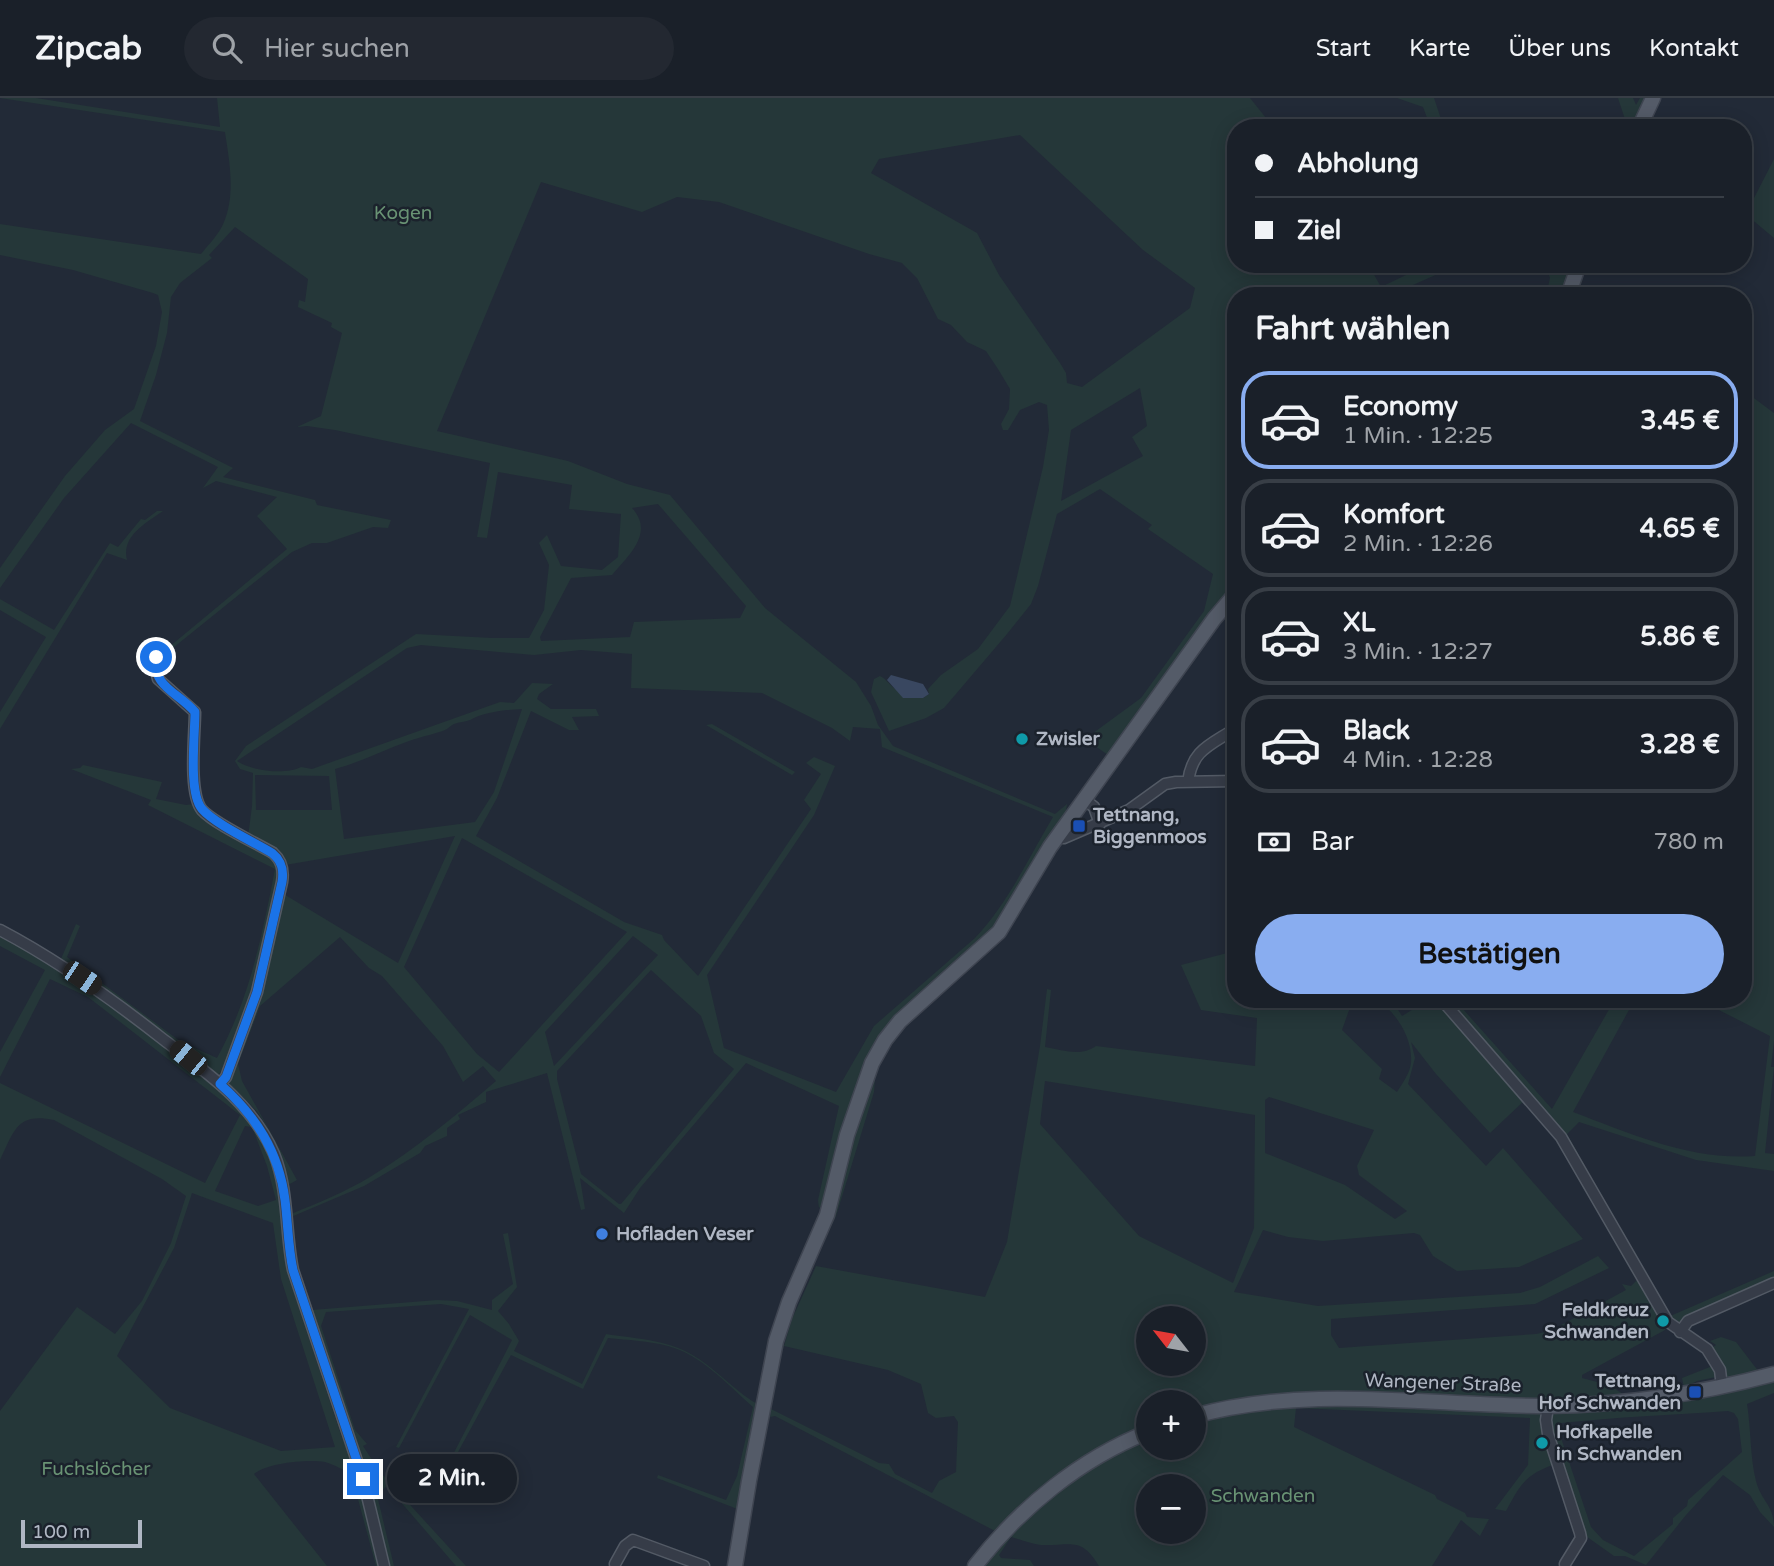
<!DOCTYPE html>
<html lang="de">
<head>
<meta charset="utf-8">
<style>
  :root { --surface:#1a2029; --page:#232831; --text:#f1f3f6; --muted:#9fa3a8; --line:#383e46; --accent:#89adf0 }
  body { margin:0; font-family:"Varela Round",sans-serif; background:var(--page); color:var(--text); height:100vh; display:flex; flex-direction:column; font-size:26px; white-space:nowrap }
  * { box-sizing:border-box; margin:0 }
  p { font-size:23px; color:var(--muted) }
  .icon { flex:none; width:38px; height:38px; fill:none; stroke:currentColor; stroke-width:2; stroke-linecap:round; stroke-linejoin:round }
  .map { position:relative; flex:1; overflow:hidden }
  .side { position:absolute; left:1227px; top:189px; width:525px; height:721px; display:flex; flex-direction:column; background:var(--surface); border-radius:28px; box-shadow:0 4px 18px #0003,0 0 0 2px var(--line) }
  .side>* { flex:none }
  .top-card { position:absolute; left:1227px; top:21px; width:525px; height:154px; border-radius:28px; box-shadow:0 4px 18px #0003,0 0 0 2px var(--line); display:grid; align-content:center; height:154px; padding:0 28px; background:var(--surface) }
  .needle { width:46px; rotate:301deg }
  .buttons { position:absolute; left:1136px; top:1208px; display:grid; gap:14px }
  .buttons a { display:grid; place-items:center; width:70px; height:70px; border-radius:50%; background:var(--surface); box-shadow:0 4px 18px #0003,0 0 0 2px var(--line); font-size:35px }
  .scale { position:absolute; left:21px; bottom:18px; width:121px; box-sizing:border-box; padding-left:7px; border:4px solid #b0b7c4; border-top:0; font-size:19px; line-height:24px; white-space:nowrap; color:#b0b7c4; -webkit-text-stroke:5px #1b222c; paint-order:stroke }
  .end { position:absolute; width:32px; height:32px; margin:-16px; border:9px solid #1a73e8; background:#fff; box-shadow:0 0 0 4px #fff }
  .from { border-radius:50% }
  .bubble { position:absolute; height:49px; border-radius:24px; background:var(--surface); box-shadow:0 4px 18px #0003,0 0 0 2px var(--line); font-size:23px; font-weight:800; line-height:49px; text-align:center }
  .car { position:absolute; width:21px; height:42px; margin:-21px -10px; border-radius:9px; box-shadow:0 0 5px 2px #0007; background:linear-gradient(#222 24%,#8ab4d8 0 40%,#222 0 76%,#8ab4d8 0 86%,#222 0) }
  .top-card b { display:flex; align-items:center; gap:24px; height:66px; font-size:26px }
  .top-card b+b { border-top:2px solid var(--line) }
  .top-card i { width:18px; height:18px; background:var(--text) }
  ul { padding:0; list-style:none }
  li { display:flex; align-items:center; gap:21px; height:98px; margin:0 14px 10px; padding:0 14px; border:4px solid var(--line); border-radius:28px }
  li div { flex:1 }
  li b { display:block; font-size:26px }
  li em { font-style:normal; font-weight:800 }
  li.on { border-color:var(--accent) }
  li>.icon { width:63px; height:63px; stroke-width:1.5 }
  h2 { padding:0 28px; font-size:32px; line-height:84px }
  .pay { display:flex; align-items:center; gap:18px; height:77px; padding:0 28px; font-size:26px }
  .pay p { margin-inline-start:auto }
  .action { display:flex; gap:14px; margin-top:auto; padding:14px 28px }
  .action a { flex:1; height:80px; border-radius:42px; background:var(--accent); color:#111; font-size:28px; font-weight:800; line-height:80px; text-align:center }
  header { display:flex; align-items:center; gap:42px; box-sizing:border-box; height:98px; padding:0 35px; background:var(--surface); border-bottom:2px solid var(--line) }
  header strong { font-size:33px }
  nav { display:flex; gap:38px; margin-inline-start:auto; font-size:24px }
  .search { width:490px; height:63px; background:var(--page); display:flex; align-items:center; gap:18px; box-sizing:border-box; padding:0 24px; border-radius:38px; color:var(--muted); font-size:26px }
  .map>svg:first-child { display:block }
  .green { fill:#253739; fill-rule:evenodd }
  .water { fill:#394760 }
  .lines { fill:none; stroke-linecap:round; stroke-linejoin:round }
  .minor-casing { stroke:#535a65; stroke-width:13 }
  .major-casing { stroke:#3f4551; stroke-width:17 }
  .minor { stroke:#363c48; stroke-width:10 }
  .major { stroke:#545b68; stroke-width:14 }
  .route { stroke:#1a73e8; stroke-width:9 }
  .culture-dot { fill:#0f9aa8; stroke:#1b222c; stroke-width:2.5 }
  .transit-dot { fill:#1a4fb4; stroke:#1b222c; stroke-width:2.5 }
  .shop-dot { fill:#3f7fe0; stroke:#1b222c; stroke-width:2.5 }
  .labels { text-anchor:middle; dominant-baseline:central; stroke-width:5; stroke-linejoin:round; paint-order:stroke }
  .park-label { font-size:19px; fill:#699374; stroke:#1b222c }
  .poi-label { font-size:19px; font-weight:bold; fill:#b0b7c4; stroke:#1b222c; text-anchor:start }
  .street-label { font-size:19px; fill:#b0b7c4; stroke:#1b222c }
</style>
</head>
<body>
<header>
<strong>Zipcab</strong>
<div class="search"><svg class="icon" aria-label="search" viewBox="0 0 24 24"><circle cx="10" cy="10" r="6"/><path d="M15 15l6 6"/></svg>Hier suchen</div>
<nav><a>Start</a><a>Karte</a><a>Über uns</a><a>Kontakt</a></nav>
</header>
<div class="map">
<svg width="1774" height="1468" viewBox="0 0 1774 1468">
  <rect width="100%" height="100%" fill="#222a37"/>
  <!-- green -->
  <path class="green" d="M0,0H36L220,29L217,0H1250L1274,30H1236V166H1368L1381,189L1429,166H1437L1440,175L1388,198H1236L1235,490L1111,659L1085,641L1141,600L1204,513L1213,476L1148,431L1152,427L1100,391L1057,416L1038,488L1031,506L1007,536L944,610L926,620L889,633L871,594L874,581L880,578C886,581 889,586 894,590C903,597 913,597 923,600L929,596L928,591L941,577L978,551L1010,508L1043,369L1049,332L1047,307L1039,304L1020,312L1008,332H1003L1001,326L1009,311L1010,291L998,271L986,253L967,244L951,227L938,221L917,180L902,165L869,156L719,104L677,99L642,114L541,84L437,333L568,363L627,386L670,397L765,510L856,584L871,608L878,627L893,648L1055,716L1067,706L1065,720L1000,824L892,925L825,1103L819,1110L818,1102L839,1008L746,965L640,1090L624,1115L580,1080L585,1111L581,1112L547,975L486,994V1004L458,1017L460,1021L447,1030V1038L425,1048L420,1055L364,1088L291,1119V1116C318,1105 345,1094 370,1079C416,1051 456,1017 496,983L483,968L463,984L443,948L382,878L369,870L340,839L260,908L238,966L242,983L297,1082L288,1087C281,1062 273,1035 258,1015C250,1005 239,996 230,987V980L259,898L270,861L282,795L398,865L455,738L285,767L248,739L252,708L253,675L240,671L235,663L246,648L416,536L492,540H529L544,512L549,467L539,445L547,437L561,468L602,472L618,459L621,416L569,411L572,387L498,374L487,440L477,439L490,365L335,332L307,328L297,329L321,318L342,235L331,229L332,225L298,209L299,202L305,204L308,181L235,129L209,157L212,160L180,185L171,199L167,235L156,277L140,323L233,370L223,379L315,402L317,407L391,422L388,430L373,429L327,445H312L292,454L158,562L157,559L287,451L257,418L277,399L216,383L203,390L218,369L131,325L64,400L0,490V470L65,378L105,332L134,311L156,248L162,214L158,197L153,195L73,172L0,157V126L201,156C209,146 220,135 224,124C236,95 229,62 225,34ZM1020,37L1143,152L1195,190L1190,210L1082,289L1067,285L1066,275L1060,265L999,177L977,135L871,75L879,61ZM1140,290L1147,328L1132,339L1143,358L1061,403L1071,332ZM658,406L746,508L740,520L634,524L630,539L541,543L540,539L571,480L612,477C628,458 655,435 632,410ZM421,547L534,557L581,552L632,556L631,590L762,595L832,630L850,643L853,629L880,631L882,649L1053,719C1028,761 1008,805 975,840L874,928L836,994L724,950L707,877L814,717L835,668L814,659L806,665L821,676L804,702L811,711L698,878L664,842L662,837L624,824L476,738L497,700L531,613L569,632H579L572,619L599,618L596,611H551L537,601L539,596L553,586L532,585L514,605L500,604L312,671L301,669C286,677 251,673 237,663L407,550ZM522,611L494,694L475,724L344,741L335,671C361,664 384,652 409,643C420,639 435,636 445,632C448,631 451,627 454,626C459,624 465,624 470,622C485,614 504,612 522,611ZM255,677L329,678L332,712H256ZM462,740L627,834L499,974L477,956L404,869ZM633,838L658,857L554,968L545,934ZM651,872L701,918L714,955L734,971L621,1106H619L581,1076L557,981V973Z
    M1397,0H1434L1444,30H1431L1423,9Z
    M1618,0H1633L1636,7L1640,0H1648L1634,30H1621L1625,21Z
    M1774,61V140L1743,114V102L1751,106Z
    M1545,166H1574L1564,198H1546L1550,180Z
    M1743,292L1774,315V943L1771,969H1774L1765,1055L1774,1056V1073L1696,1062L1579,1024L1567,1036L1600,1095L1598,1096L1558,1031L1445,901H1454L1552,1011L1615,901H1635L1573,1014C1631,1036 1692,1063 1755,1058L1770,938L1713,909L1702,901H1743Z
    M157,413H163C146,425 121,438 127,462L107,455L0,631V614L46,539L0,512V501L54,532L110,445L118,449L141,421L145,422Z
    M712,626L795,674L792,677L706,627Z
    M83,667L162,684L156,701L186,707L194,706L272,758L279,774L255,890L227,964L219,976L215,977L131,910L61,861L76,826L80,828L67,859L181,944L217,960C250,900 262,838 275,771L148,707L151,702L71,671L80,670Z
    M0,835L90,889L212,982L249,1020L266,1050L273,1069L280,1102L290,1183L341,1337L355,1369L379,1468H376L351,1375C343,1372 333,1366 325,1364C308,1361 267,1365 254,1376L327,1468H0V1313L77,1209L115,1236L142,1203L171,1145L186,1098L162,1081L54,1022C17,1014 14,1033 0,1062V985L205,1085L240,1017L88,899L50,881L0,979V954L45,872L0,848ZM245,1028L252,1029L267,1068L276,1102L258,1108L215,1093ZM192,1095L273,1125L281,1181L335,1349L281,1353L170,1310L117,1258L174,1150Z
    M1235,853L1236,901H1353L1342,932L1382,971L1379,981L1397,994C1402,986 1410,975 1411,965C1413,940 1396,913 1375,901H1391L1402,918L1430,901H1439L1525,1002L1490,1035L1436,976L1411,944L1415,960L1408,986L1486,1068L1503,1050L1583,1141L1519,1169L1457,1173L1433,1158L1420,1137L1414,1135L1323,1143L1288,1139L1263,1132L1234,1194L1318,1208L1520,1195L1540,1189L1598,1158L1609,1170L1535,1206L1331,1221V1237L1339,1250L1536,1236L1550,1233L1626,1192L1622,1186L1631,1188L1638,1181L1667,1227L1665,1232L1582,1277V1280L1616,1289L1615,1291L1628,1299L1564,1302L1337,1295L1194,1313V1304H1148V1328C1083,1356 1045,1382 997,1434L775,1318L770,1319L771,1311L879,1365L889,1366L895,1376L932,1395L939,1383L956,1374L958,1324L954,1318L936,1320L928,1315L921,1286L888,1272L784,1248L792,1221L816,1168L985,1199L1007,1144L1040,948L1047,891L1051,892L1045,949C1062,952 1081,959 1096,948L1255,968L1257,920L1201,912L1181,867ZM1045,983L1255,1017L1254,1130L1233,1185L1139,1138L1040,1026ZM1269,999L1374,1032L1357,1068L1359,1077L1407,1113L1395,1121L1345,1087L1265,1055V1002ZM1148,1220H1194V1265H1148Z
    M876,968L874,994L836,1118L805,1181L848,1045Z
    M508,1135L517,1189L498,1213L509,1226L519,1243L514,1253L582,1286L606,1236C638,1241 672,1242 699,1261C720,1275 737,1295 759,1307L740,1412L657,1380L658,1377L726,1402L737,1378L753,1309C728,1287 702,1257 668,1248C649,1243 628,1242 608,1240L583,1291L511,1257L446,1376L444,1374L512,1242L470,1217L399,1350L396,1349L469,1211L441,1206L326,1214L321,1228L355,1332L367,1346L363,1348L380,1374L466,1468H456L387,1388L377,1397L394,1468H388L369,1383L312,1212L437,1202L457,1203L492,1212V1202L513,1186L503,1136Z
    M1774,1173V1182L1675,1226L1668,1219Z
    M1721,1239L1736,1244L1759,1274L1774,1270C1760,1274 1742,1281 1727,1279L1710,1251L1716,1247L1710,1243Z
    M1715,1267L1716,1279L1697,1283L1684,1290L1682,1280Z
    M1774,1281V1295L1747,1306C1751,1330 1750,1360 1756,1383C1761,1403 1774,1407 1774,1429L1760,1414L1750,1397L1723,1377L1686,1417L1646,1467L1625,1458H1614L1583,1436L1553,1345L1551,1320L1554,1315L1586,1314ZM1728,1313L1734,1315L1738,1321L1742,1354L1688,1402L1687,1408L1673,1420V1426L1634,1458L1603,1442L1591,1429L1557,1328L1561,1325C1617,1319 1672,1317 1728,1313Z
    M1295,1305L1539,1311L1557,1365C1526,1377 1522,1383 1506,1413L1495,1411L1528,1367L1530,1320L1296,1310L1294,1329L1435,1397L1437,1401L1465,1415L1467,1419L1489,1421L1480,1438L1461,1422L1432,1468H1099C1082,1440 1074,1447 1045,1447C1034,1447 1022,1442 1011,1439L999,1457L1001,1460L1030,1462L1034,1468H981L1041,1405L1097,1365L1148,1339V1349H1194V1323ZM1148,1388H1194V1433H1148Z"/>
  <!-- water -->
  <path class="water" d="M891,577L923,586L929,596L923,600H903L887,582Z"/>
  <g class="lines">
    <defs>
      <path id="minor" d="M156,557L155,569L158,581L195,614C195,636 188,695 202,712C215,726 254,744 273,755C282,763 284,772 282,784L257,894L226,979L220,986
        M1188,684C1192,651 1211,647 1236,630
        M1085,702L1094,709L1100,726
        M1058,739L1064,740L1129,712L1165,686L1176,684L1236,683
        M0,832C59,863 112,901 164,942C206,974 253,1006 274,1056C289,1093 285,1134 293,1172L363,1381L384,1468
        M1441,901L1561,1039L1668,1224L1707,1251L1720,1272L1722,1289
        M1680,1234L1688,1223L1774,1185
        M1548,1308L1546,1322L1548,1336L1580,1435L1581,1440L1565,1466
        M615,1466L625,1448L633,1442L704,1468"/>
      <path id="major" d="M1639,30L1653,0
        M1568,198L1579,166
        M1194,1318C1310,1286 1430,1308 1548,1308C1625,1307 1700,1296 1774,1276
        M735,1468L749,1383L776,1243L789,1204L827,1117L847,1037L872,965L885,942L900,923L999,834L1050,749L1214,521L1236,495
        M975,1468C1020,1410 1080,1361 1148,1334"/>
    </defs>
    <!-- minor casing -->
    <use href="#minor" class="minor-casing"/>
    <!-- major casing -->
    <use href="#major" class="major-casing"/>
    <!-- minor -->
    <use href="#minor" class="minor"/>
    <!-- major -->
    <use href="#major" class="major"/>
  </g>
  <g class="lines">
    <!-- route -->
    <path class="route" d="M156,559C152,589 178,594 195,614C195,636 188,695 202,711C215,726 254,744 272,755C282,763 284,772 282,784L257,894L226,979L220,986C256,1018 279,1054 285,1102C288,1126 288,1149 293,1172L363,1381"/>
  </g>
  <!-- markers -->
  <g class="culture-dot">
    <circle cx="1022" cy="641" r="7"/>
    <circle cx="1663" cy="1223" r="7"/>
    <circle cx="1542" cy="1345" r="7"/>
  </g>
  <g class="transit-dot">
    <rect x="1072" y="721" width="14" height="14" rx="3.5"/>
    <rect x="1688" y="1287" width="14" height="14" rx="3.5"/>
  </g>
  <circle class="shop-dot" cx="602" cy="1136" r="7"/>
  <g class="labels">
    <!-- park labels -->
    <g class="park-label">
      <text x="403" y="115">Kogen</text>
      <text x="96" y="1371">Fuchslöcher</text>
      <text x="1263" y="1398">Schwanden</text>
    </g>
    <!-- poi labels -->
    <g class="poi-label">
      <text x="1036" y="641">Zwisler</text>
      <text x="1093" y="717">Tettnang,<tspan x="1093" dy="22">Biggenmoos</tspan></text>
      <text x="616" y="1136">Hofladen Veser</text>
      <text x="1649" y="1212" text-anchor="end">Feldkreuz<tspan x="1649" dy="22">Schwanden</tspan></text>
      <text x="1681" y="1283" text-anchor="end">Tettnang,<tspan x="1681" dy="22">Hof Schwanden</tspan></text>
      <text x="1556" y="1334">Hofkapelle<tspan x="1556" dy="22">in Schwanden</tspan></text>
    </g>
    <!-- street labels -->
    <g class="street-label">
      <text transform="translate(1443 1285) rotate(2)">Wangener Straße</text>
    </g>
  </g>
</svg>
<div class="buttons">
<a><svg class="needle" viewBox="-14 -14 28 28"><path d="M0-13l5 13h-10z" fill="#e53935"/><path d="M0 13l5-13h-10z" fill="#9fa3a8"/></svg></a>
<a>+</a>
<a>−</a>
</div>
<div class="scale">100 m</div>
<i class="end from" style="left:156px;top:559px"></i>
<i class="end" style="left:363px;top:1381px"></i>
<div class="bubble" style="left:387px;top:1356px;width:130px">2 Min.</div>
<i class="car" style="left:82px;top:880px;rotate:124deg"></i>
<i class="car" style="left:188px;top:960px;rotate:309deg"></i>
<div class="top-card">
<b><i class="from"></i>Abholung</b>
<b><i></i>Ziel</b>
</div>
<section class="side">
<h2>Fahrt wählen</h2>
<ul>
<li class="on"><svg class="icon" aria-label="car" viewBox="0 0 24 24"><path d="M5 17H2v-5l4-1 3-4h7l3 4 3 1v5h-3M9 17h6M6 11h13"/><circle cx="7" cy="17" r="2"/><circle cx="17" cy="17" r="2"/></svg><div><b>Economy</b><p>1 Min. · 12:25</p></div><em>3.45 €</em></li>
<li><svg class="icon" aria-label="car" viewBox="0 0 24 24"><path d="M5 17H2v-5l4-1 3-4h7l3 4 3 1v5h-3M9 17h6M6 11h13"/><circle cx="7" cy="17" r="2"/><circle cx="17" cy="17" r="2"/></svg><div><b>Komfort</b><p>2 Min. · 12:26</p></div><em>4.65 €</em></li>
<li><svg class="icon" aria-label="car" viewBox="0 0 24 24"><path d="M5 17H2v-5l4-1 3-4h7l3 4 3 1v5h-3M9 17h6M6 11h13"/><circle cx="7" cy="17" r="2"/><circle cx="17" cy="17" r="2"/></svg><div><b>XL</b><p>3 Min. · 12:27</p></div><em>5.86 €</em></li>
<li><svg class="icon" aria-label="car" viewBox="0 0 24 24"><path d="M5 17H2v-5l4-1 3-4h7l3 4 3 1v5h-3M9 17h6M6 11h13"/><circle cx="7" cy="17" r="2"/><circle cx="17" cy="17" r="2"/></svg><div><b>Black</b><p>4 Min. · 12:28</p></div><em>3.28 €</em></li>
</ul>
<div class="pay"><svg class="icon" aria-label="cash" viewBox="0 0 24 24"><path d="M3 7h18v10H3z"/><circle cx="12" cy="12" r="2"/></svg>Bar<p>780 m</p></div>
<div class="action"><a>Bestätigen</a></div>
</section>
</div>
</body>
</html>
